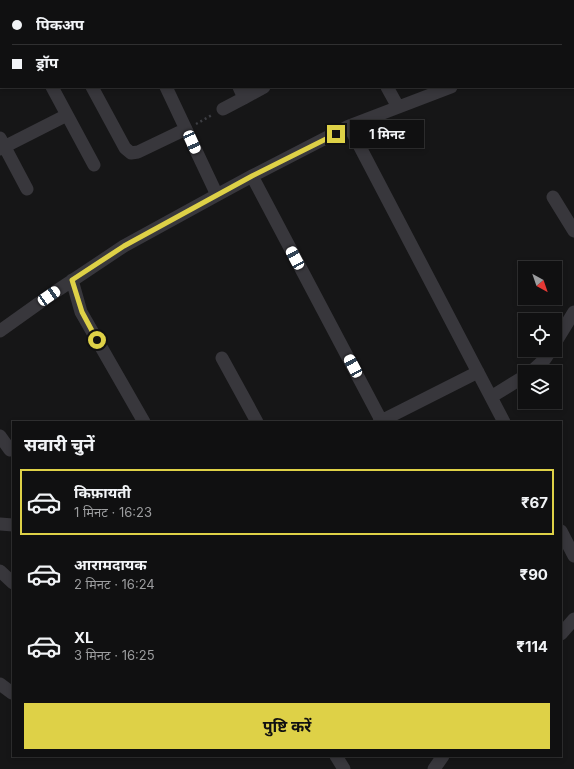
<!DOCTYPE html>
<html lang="hi">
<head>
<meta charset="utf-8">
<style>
  :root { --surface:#101011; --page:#1e1e1f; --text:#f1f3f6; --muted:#9c9d9f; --line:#303031; --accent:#ded147 }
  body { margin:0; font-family:Inter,"Noto Sans Devanagari",sans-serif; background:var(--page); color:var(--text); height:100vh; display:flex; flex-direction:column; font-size:15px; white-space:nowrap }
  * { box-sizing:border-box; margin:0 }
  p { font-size:13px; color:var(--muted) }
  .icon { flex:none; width:22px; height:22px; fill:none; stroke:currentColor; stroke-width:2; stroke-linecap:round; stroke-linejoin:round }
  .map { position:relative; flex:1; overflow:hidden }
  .drawer { position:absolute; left:12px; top:421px; width:550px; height:336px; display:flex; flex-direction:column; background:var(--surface); border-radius:0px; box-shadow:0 2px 6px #0003,0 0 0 1px var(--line) }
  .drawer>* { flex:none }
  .guide { position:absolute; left:0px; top:0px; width:574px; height:88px; box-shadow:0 2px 6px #0003,0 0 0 1px var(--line); display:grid; align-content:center; height:88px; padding:0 12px; background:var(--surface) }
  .needle { width:26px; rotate:140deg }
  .fabs { position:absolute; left:518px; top:261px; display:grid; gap:8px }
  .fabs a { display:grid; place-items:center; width:44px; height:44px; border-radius:0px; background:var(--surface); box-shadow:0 2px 6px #0003,0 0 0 1px var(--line); font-size:20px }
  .end { position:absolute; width:18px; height:18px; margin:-9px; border:5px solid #ded147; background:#111; box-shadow:0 0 0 2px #111 }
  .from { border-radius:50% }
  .bubble { position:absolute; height:28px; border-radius:0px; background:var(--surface); box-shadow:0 2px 6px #0003,0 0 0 1px var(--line); font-size:13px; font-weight:700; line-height:28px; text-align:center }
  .car { position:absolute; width:12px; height:24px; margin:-12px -6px; border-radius:5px; box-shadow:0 0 3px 1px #0007; background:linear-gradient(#fff 24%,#345 0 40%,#fff 0 76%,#345 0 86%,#fff 0) }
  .guide b { display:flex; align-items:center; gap:14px; height:38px; font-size:15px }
  .guide b+b { border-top:1px solid var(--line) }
  .guide i { width:10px; height:10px; background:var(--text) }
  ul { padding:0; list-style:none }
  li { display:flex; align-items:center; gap:12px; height:66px; margin:0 8px 6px; padding:0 4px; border:2px solid transparent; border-radius:0px }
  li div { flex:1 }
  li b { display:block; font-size:15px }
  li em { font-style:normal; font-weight:700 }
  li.active { border-color:var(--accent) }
  li>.icon { width:36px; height:36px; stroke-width:1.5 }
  h2 { padding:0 12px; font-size:18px; line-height:48px }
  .primary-button { display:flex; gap:8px; margin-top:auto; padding:8px 12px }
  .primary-button a { flex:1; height:46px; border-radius:0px; background:var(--accent); color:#111; font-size:16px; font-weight:700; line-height:46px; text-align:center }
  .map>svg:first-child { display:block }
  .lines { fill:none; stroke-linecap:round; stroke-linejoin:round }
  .path { stroke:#3d3e43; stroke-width:2.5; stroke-dasharray:2 3; stroke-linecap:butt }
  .minor { stroke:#38373c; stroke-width:13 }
  .route { stroke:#ded147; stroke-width:5 }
</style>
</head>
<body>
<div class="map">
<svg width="574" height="769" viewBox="0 0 574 769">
  <rect width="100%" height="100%" fill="#161617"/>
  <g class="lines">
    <!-- path -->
    <path class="path" d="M196,124L212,115"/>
    <!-- minor -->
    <path class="minor" d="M46,0L47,1
      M124,0V1
      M197,0V1
      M271,0L272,1
      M342,0V1
      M90,1L92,0
      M573,36H574
      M0,43H1
      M52,87L94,165
      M92,87L125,148L131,153L138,152L186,129
      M166,87L217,195
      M239,87L244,98L264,87
      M387,87L398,107
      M223,109L244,98
      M349,126L504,422
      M0,138L27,189
      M0,149L67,115
      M252,176L382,422
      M553,197L574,231
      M72,280L81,312L144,422
      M0,331L49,296L124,246L217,195L252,176L349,126L451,87
      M555,343L574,312
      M222,358L257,422
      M531,372L545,359L551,350
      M491,397L525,376
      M379,422L478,372
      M0,436L10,450
      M0,524L13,525
      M561,531L574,556
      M0,571L13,583
      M561,634L574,619
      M0,684L12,693
      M336,756L344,769
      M434,769L443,756"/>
  </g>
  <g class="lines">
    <!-- route -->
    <path class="route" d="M97,340L82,312L72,280L124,246L252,176L336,134"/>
  </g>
</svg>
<div class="fabs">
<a><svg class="needle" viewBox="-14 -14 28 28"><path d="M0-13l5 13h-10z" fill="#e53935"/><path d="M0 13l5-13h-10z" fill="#9c9d9f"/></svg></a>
<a><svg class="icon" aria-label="locate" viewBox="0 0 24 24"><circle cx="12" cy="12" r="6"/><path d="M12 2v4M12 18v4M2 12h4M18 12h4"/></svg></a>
<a><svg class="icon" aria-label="layers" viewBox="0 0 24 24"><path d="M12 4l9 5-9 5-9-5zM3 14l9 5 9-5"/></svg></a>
</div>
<i class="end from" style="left:97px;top:340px"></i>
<i class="end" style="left:336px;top:134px"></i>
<div class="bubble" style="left:350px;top:120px;width:74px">1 मिनट</div>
<i class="car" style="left:192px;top:142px;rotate:156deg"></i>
<i class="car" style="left:295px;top:258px;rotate:332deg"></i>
<i class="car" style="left:49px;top:296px;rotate:56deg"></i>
<i class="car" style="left:353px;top:366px;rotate:332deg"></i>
<div class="guide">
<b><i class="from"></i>पिकअप</b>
<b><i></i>ड्रॉप</b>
</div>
<section class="drawer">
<h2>सवारी चुनें</h2>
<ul>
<li class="active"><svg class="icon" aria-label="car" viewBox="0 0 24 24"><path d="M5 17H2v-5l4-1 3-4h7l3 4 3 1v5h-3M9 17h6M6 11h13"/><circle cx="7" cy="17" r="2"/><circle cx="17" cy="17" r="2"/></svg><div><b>किफ़ायती</b><p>1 मिनट · 16:23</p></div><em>₹67</em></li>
<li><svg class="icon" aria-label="car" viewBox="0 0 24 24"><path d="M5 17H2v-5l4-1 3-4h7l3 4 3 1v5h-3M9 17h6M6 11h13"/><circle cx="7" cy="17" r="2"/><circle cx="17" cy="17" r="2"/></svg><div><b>आरामदायक</b><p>2 मिनट · 16:24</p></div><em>₹90</em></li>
<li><svg class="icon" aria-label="car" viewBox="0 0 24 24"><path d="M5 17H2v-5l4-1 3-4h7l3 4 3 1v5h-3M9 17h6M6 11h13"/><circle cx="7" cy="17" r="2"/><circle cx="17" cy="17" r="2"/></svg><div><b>XL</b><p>3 मिनट · 16:25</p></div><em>₹114</em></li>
</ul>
<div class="primary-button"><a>पुष्टि करें</a></div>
</section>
</div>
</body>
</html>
